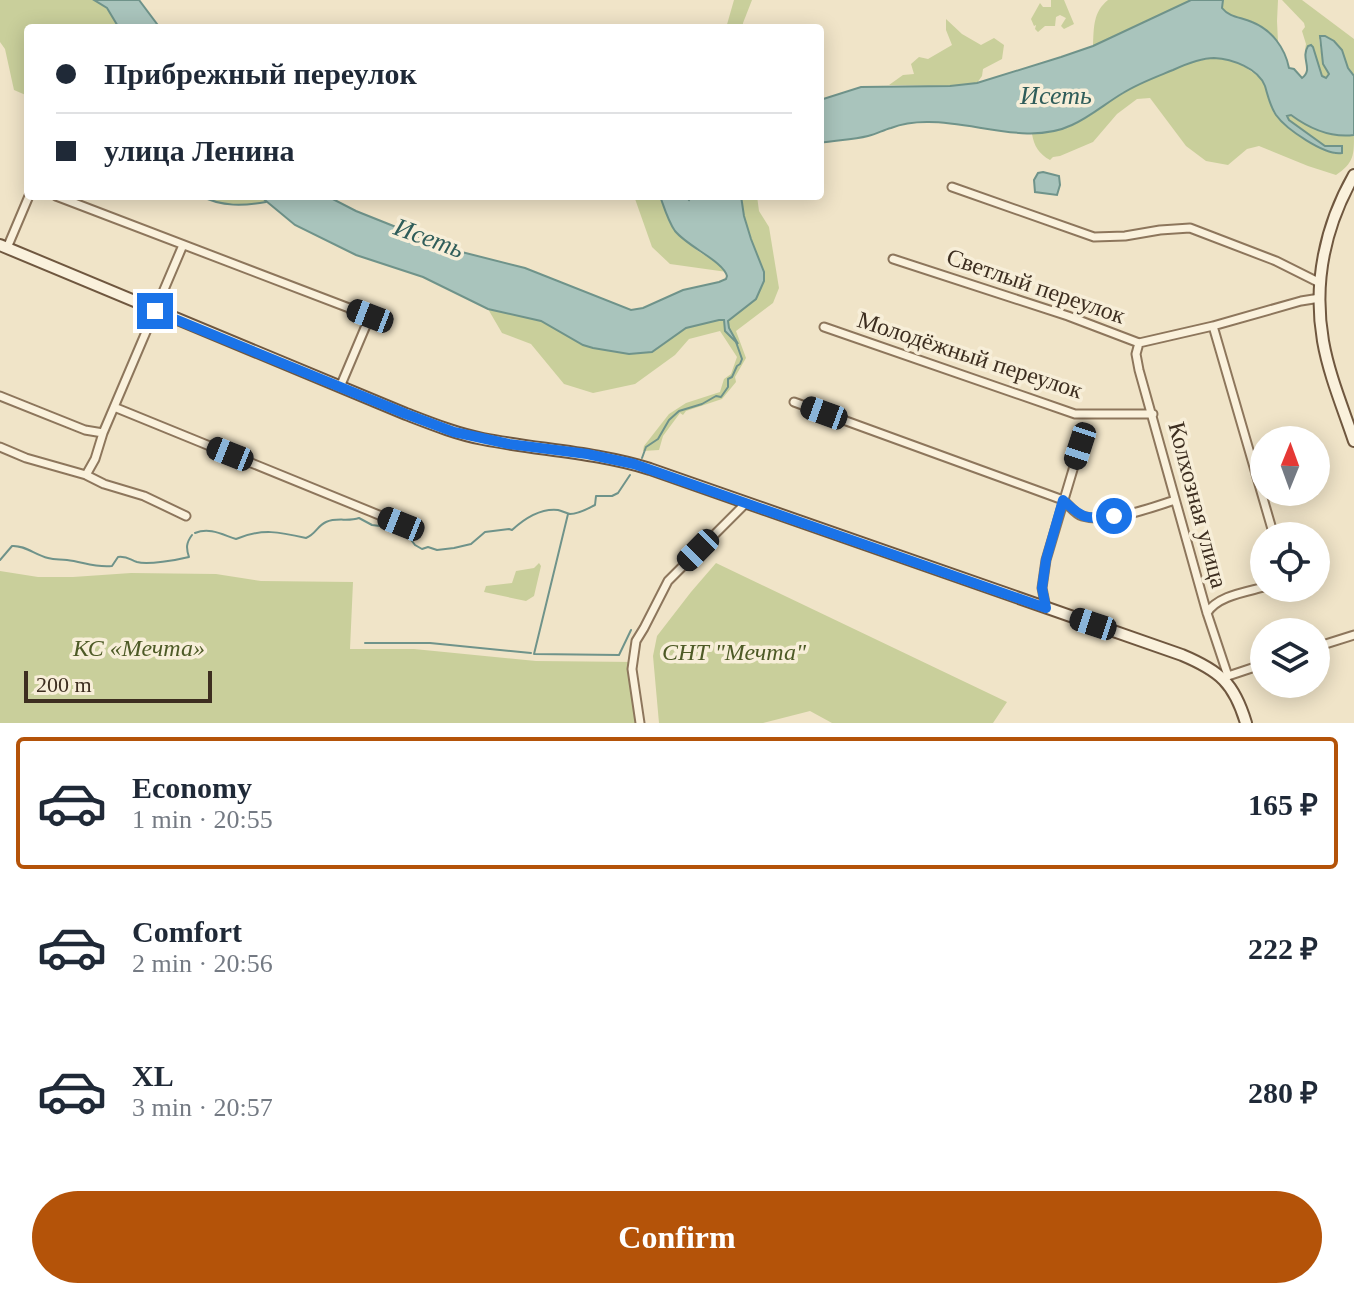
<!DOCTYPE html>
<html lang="en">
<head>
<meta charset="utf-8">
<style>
  :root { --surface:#fff; --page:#f6f6f7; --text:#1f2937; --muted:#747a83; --line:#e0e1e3; --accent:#b45309 }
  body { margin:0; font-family:"Times New Roman",serif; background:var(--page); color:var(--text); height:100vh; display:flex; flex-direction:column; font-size:30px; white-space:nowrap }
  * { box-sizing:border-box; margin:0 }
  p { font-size:26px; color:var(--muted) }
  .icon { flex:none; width:44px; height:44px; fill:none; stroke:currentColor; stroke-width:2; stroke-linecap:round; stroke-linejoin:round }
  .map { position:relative; height:723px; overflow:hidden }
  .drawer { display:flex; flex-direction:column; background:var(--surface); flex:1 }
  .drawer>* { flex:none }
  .banner { position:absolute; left:24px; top:24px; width:800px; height:176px; border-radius:8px; box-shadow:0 4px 20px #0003; display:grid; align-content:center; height:176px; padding:0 32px; background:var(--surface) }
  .needle { width:52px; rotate:1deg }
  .buttons { position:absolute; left:1250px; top:426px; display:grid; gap:16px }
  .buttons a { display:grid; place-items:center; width:80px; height:80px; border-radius:50%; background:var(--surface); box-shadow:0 4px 20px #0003; font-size:40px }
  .scale { position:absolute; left:24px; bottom:20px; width:188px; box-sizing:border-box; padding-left:8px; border:4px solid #3d2e20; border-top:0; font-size:22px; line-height:28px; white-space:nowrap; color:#3d2e20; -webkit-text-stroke:6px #f7eed8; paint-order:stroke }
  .end { position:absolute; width:36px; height:36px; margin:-18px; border:10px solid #1a73e8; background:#fff; box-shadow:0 0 0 4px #fff }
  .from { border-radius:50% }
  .car { position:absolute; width:24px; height:48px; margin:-24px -12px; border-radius:10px; box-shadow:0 0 6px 2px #0007; background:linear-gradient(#222 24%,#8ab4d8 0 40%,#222 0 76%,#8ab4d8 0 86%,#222 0) }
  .banner b { display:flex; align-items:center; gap:28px; height:76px; font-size:30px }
  .banner b+b { border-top:2px solid var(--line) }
  .banner i { width:20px; height:20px; background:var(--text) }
  ul { padding:14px 0 0; list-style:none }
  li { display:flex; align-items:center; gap:24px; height:132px; margin:0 16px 12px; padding:0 16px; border:4px solid transparent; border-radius:8px }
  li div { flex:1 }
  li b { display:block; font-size:30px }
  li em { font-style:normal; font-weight:700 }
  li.selected { border-color:var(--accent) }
  li>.icon { width:72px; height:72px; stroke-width:1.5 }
  .button { display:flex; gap:16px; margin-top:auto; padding:16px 32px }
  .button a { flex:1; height:92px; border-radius:48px; background:var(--accent); color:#fff; font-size:32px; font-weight:700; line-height:92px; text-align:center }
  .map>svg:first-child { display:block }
  .green { fill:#c9cf9b }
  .water { fill:#a9c4bc; stroke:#6f938a; stroke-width:2 }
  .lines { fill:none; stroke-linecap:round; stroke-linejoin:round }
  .stream { stroke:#6f938a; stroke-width:2 }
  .street-casing { stroke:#8d765c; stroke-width:11 }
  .secondary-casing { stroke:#6f573f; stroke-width:14 }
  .street { stroke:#faf1dc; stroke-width:7 }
  .secondary { stroke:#faf1dc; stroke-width:10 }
  .route { stroke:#1a73e8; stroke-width:10 }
  .labels { text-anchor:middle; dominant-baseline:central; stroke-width:7; stroke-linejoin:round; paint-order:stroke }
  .street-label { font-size:24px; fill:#3d2e20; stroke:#f7eed8 }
  .park-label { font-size:24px; font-style:italic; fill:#4d5a26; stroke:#f7eed8 }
  .water-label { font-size:26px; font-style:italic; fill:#2f5d5a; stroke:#f7eed8 }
</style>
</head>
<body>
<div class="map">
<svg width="1354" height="723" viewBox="0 0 1354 723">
  <rect width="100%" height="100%" fill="#f0e4c8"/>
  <!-- green -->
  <path class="green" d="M0,0H94L107,8L119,28H28V96L14,90L5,49L0,42Z
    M734,0H752L743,23V28H726Z
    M1051,0H1064L1074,24L1064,29L1061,26L1066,18L1060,15L1056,17L1055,26H1045L1038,32L1035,29L1036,25L1034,26L1031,19L1040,3L1043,7H1051Z
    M1108,0H1191L1093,46C1094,27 1093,12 1108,0Z
    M1223,0H1278L1277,21L1278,42L1260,26L1226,14L1222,8Z
    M1282,0H1302L1354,39V76L1348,68L1342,50L1319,39L1323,64L1329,74L1326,78L1322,76L1314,49L1309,45L1305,50L1306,44L1302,31L1305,27L1304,23Z
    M946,19L962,34L981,45L994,38L1004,45L1002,59L983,69L982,76L977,83L950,86L889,85L903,75L914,74L911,64L919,57L928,59L952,45L946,30Z
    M1217,58L1239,63L1255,74L1264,82L1273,112L1280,120L1297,134L1313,144L1336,154L1340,145L1328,147L1322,145L1289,120L1288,115C1314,124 1321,139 1354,135C1354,155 1354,163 1336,175L1308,166L1259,146L1247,149L1228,165L1206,161L1186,146L1150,98L1137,99L1117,114L1093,142L1060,156L1053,157L1050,160C1039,154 1034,146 1032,134C1045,133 1057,131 1069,127C1088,119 1105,104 1123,93C1148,77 1187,60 1217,58Z
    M201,196H260L267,202C244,206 223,207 201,196Z
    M634,196H660C670,224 676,235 701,253C710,259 720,263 727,272L670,264L652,247Z
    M741,196H757L759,211L769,227L779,288L773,303L736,331L746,358L735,377L736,382L722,399L686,411L683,415L680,413L663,436L659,450L643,451L644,446L669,414L686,403L720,392L724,379L731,374L737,357L720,331L689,339L675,355L635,384L593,393L564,384L531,344L502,333L488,309L541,321L593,348L629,354L656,350L686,328L719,320H724L725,331L736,343H738L729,328L728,321L756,299L764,281V272L751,239L744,216Z
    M539,563L541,566L534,596L526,601L484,592L486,586L512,583L516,571L534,568Z
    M716,563L1007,702L993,723H832L810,711L763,723H659L653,656L657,636L691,592Z
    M0,571L38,577H73L131,573L216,574L261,581L353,582L350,649H414L536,661L636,662L642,723H0Z"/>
  <!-- water -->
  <path class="water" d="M94,0H139L160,28H119L107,8Z
    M1191,0H1223L1222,8C1230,18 1241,17 1252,22C1272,30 1285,48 1289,68L1294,69L1302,78C1314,69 1300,59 1308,46L1311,45L1313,47L1322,76L1326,78L1329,74L1323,64L1320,36H1325L1334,41L1342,50L1348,68L1354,76V135C1331,138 1310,129 1291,115L1287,116L1289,120L1325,146H1342V153C1325,156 1286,129 1276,115C1270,106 1268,96 1265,86C1258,68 1232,59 1214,58C1200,58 1186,64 1173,70C1156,77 1139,83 1123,93C1106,103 1090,117 1072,125C1028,146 974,121 927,122C916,122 901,124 891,128C883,130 877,134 868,136C852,140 836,140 820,143V100L861,87L950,86L977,83L1061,57L1093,46Z
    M1043,172L1059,176L1060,185L1057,195L1035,192L1034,180L1038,173Z
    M260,196H327L356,211L396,227L430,244L525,268L631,310L643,308L683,290L719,282L726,279L727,276C723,261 688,247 675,231C668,221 664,207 660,196H685L689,200L692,196H741L744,216L751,239L764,272V281L756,299L728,321L729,328L738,344L725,331L724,320H719L686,328L652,352L629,354L593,348L583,345L541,321L488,309L423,277L356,255L295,225Z"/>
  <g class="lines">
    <!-- stream -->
    <path class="stream" d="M26,70L28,77
      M201,196C222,207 244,206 266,202
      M642,458L646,447L658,439L669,420L679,411L702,404L716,396L721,397L728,387V379L732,377L737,366L740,364L742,359L736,342
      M568,514L534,654L619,655L631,630
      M195,533C210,527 223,535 236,539C262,528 280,532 306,538C316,534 317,526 326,522C337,517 348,522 359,518L372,525L388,527L405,532L415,545L422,549L428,547L437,550L454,548L471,544L485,532L509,529L512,530C524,519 540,508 558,510C562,511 566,513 570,514C579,514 587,509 595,505L596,496H612L618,493L630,475
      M0,560L12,546C25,545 35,555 48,558C55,560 60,559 67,560C83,562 96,568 112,566L118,557C127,556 129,559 137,562C148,565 177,560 189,557C186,548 186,543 192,535
      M365,643H430L531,653"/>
    <defs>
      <path id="street" d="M952,187L1094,237L1125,236L1160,230L1190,228L1276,261L1320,283
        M56,196L370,316L340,387
        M7,248L29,196
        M893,259L1068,316L1139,343L1213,326
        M824,327L1075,414H1153
        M1139,343L1136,354L1139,370L1207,613L1228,676
        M0,396L85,430L103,433
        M794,402L1063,500C1069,505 1075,514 1082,516C1108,524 1150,508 1175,500
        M114,407L401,524
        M0,447L26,458L86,475L104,484L144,496L186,516
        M86,475L95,459L103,433L183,245
        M1274,536L1213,326L1301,301L1320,298
        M1046,608L1042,588L1046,560L1080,446
        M1207,613C1217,596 1246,592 1264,587
        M1316,647L1354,635
        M1228,676L1264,664
        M640,723L632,669L636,641L644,628L668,581L746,503"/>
      <path id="secondary" d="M1354,175C1325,226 1313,283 1323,341C1329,375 1343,408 1354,441
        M0,245L406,414C432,424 457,434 483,439C539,450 595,452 650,469L1182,655C1220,671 1234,683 1246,723"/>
    </defs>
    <!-- street casing -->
    <use href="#street" class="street-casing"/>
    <!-- secondary casing -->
    <use href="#secondary" class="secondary-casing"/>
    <!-- street -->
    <use href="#street" class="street"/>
    <!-- secondary -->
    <use href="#secondary" class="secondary"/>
  </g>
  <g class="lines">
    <!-- route -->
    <path class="route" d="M155,311L406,414L454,432L509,444L587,454L634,464L1046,608L1042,588L1046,560L1063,500C1084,520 1086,519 1114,516"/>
  </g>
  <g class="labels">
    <!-- street labels -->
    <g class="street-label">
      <text transform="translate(1036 286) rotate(19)">Светлый переулок</text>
      <text transform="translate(970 355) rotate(18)">Молодёжный переулок</text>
      <text transform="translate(1198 505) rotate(75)">Колхозная улица</text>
    </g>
    <!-- park labels -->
    <g class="park-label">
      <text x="139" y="648">КС «Мечта»</text>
      <text x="734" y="652">СНТ "Мечта"</text>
    </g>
    <!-- water labels -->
    <g class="water-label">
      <text x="1056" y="95">Исеть</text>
      <text transform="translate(429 238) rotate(20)">Исеть</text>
    </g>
  </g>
</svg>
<div class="buttons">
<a><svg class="needle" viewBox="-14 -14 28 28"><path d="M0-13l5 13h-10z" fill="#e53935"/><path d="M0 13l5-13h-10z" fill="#747a83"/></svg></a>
<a><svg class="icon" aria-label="locate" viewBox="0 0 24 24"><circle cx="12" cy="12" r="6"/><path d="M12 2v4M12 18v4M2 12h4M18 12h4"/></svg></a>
<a><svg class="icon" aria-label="layers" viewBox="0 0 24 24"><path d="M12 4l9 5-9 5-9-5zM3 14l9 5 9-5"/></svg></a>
</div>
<div class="scale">200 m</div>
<i class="end from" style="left:1114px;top:516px"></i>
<i class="end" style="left:155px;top:311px"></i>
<i class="car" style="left:370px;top:316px;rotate:291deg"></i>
<i class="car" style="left:824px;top:413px;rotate:290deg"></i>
<i class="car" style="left:1080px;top:446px;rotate:198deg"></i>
<i class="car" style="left:230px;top:454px;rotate:292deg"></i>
<i class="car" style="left:401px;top:524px;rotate:292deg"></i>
<i class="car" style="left:698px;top:550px;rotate:225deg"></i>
<i class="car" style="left:1093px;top:624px;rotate:288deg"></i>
<div class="banner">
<b><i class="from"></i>Прибрежный переулок</b>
<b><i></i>улица Ленина</b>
</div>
</div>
<section class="drawer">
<ul>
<li class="selected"><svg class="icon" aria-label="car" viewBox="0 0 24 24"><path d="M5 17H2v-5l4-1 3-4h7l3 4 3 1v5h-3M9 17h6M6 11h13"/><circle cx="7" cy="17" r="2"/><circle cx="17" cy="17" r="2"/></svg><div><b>Economy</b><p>1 min · 20:55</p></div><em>165 ₽</em></li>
<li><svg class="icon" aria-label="car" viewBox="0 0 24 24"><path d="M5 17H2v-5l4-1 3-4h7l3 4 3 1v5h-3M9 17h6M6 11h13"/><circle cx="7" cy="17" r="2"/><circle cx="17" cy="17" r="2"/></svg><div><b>Comfort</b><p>2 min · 20:56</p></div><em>222 ₽</em></li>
<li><svg class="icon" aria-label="car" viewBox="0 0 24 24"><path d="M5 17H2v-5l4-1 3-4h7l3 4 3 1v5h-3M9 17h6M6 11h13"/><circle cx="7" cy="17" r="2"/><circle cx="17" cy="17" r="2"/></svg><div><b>XL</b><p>3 min · 20:57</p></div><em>280 ₽</em></li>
</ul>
<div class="button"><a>Confirm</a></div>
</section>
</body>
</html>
